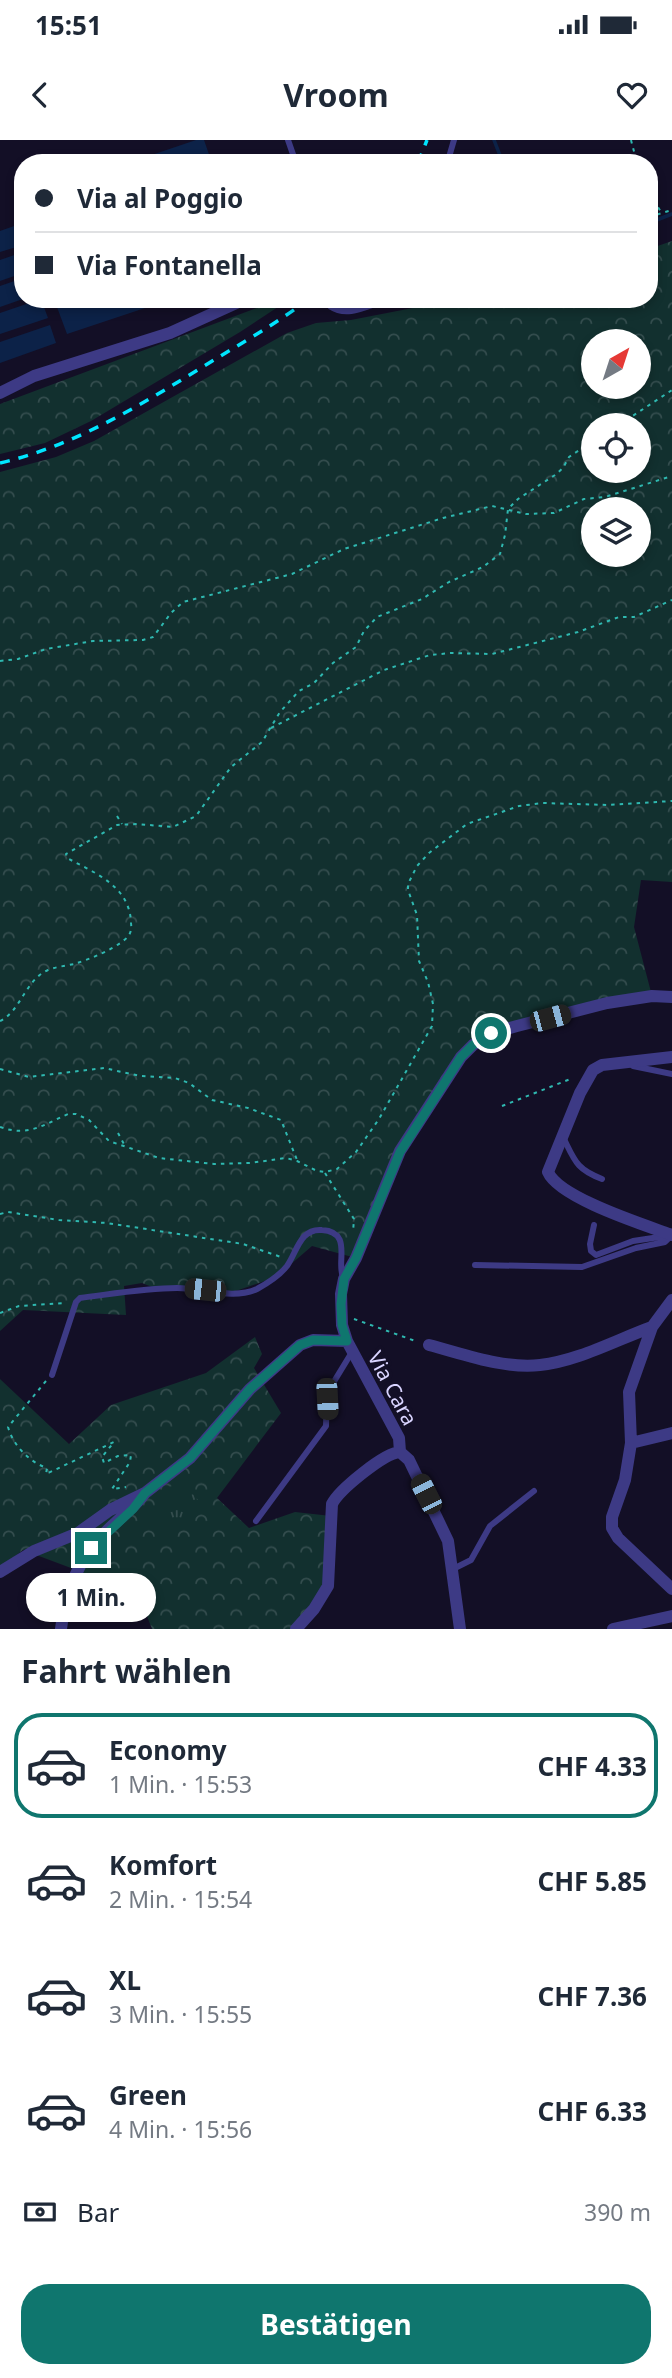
<!DOCTYPE html>
<html lang="de">
<head>
<meta charset="utf-8">
<style>
  :root { --surface:#fff; --page:#f2f2f3; --text:#1f2937; --muted:#747a83; --line:#e0e1e3; --accent:#0f766e }
  body { margin:0; font-family:"Noto Sans",sans-serif; background:var(--page); color:var(--text); height:100vh; display:flex; flex-direction:column; font-size:26px; white-space:nowrap }
  * { box-sizing:border-box; margin:0 }
  p { font-size:23px; color:var(--muted) }
  .icon { flex:none; width:38px; height:38px; fill:none; stroke:currentColor; stroke-width:2; stroke-linecap:round; stroke-linejoin:round }
  .map { position:relative; height:1489px; overflow:hidden }
  .drawer { display:flex; flex-direction:column; background:var(--surface); flex:1 }
  .drawer>* { flex:none }
  .hud { position:absolute; left:14px; top:14px; width:644px; height:154px; border-radius:28px; box-shadow:0 4px 10px #0003; display:grid; align-content:center; height:154px; padding:0 21px; background:var(--surface) }
  .needle { width:46px; rotate:39deg }
  .buttons { position:absolute; left:581px; top:189px; display:grid; gap:14px }
  .buttons a { display:grid; place-items:center; width:70px; height:70px; border-radius:50%; background:var(--surface); box-shadow:0 4px 10px #0003; font-size:35px }
  .end { position:absolute; width:32px; height:32px; margin:-16px; border:9px solid #0f766e; background:#fff; box-shadow:0 0 0 4px #fff }
  .from { border-radius:50% }
  .bubble { position:absolute; height:49px; border-radius:24px; background:var(--surface); box-shadow:0 4px 10px #0003; font-size:23px; font-weight:700; line-height:49px; text-align:center }
  .car { position:absolute; width:21px; height:42px; margin:-21px -10px; border-radius:9px; box-shadow:0 0 5px 2px #0007; background:linear-gradient(#222 24%,#8ab4d8 0 40%,#222 0 76%,#8ab4d8 0 86%,#222 0) }
  .hud b { display:flex; align-items:center; gap:24px; height:66px; font-size:26px }
  .hud b+b { border-top:2px solid var(--line) }
  .hud i { width:18px; height:18px; background:var(--text) }
  ul { padding:0; list-style:none }
  li { display:flex; align-items:center; gap:21px; height:105px; margin:0 14px 10px; padding:0 7px; border:4px solid transparent; border-radius:28px }
  li div { flex:1 }
  li b { display:block; font-size:26px }
  li em { font-style:normal; font-weight:700 }
  li.active { border-color:var(--accent) }
  li>.icon { width:63px; height:63px; stroke-width:1.5 }
  h2 { padding:0 21px; font-size:32px; line-height:84px }
  .pay { display:flex; align-items:center; gap:18px; height:77px; padding:0 21px; font-size:26px }
  .pay p { margin-inline-start:auto }
  .button { display:flex; gap:14px; margin-top:auto; padding:14px 21px }
  .button a { flex:1; height:80px; border-radius:28px; background:var(--accent); color:#fff; font-size:28px; font-weight:700; line-height:80px; text-align:center }
  .status { display:flex; justify-content:space-between; align-items:center; height:49px; padding:0 35px; background:var(--surface); direction:ltr }
  .status svg { height:19px; fill:currentColor }
  header { display:flex; justify-content:space-between; align-items:center; height:91px; padding:0 21px; background:var(--surface); font-size:32px; font-weight:700 }
  .map>svg:first-child { display:block }
  .forest { fill:url(#forest-crowns); fill-rule:evenodd }
  .park { fill:url(#park-tufts) }
  .water { fill:#0c2248 }
  .lines { fill:none; stroke-linecap:round; stroke-linejoin:round }
  .stream { stroke:#0c2248; stroke-width:3.5 }
  .path { stroke:#2fb8b0; stroke-width:2; stroke-dasharray:3.5 5; stroke-linecap:butt }
  .service { stroke:#3d3a85; stroke-width:6 }
  .minor { stroke:#3d3a85; stroke-width:12 }
  .rail { stroke:#00e5ff; stroke-width:3.5; stroke-dasharray:10 9; stroke-linecap:butt }
  .route { stroke:#0f766e; stroke-width:9 }
  .labels { text-anchor:middle; dominant-baseline:central; stroke-width:7; stroke-linejoin:round; paint-order:stroke }
  .street-label { font-size:21px; fill:#d9d4ff; stroke:#130f26 }
</style>
</head>
<body>
<div class="status"><b>15:51</b><svg viewBox="0 0 49 12"><path d="M0 12V9h3v3zM5 12V6h3v6zM10 12V3h3v9zM15 12V0h3v12zM26 1h20v11H26zM47 4h2v5h-2z"/></svg></div>
<header><svg class="icon" aria-label="back" viewBox="0 0 24 24"><path d="M15 5l-7 7 7 7"/></svg>Vroom<svg class="icon" aria-label="heart" viewBox="0 0 24 24"><path d="M12 20l-8-8c-3-5 5-10 8-4 3-6 11-1 8 4z"/></svg></header>
<div class="map">
<svg width="672" height="1489" viewBox="0 0 672 1489">
  <defs>
    <pattern id="forest-crowns" width="20" height="18" patternUnits="userSpaceOnUse" patternTransform="scale(1.75)"><rect width="20" height="18" fill="#12302f"/><path d="M2 6a3 3 0 1 1 6 0M12 15a3 3 0 1 1 6 0" fill="none" stroke="#344d4e"/></pattern>
    <pattern id="park-tufts" width="24" height="20" patternUnits="userSpaceOnUse" patternTransform="scale(1.75)"><rect width="24" height="20" fill="#12302f"/><path d="M3 7l-1-3M5 7V3M7 7l1-3M15 17l-1-3M17 17v-4M19 17l1-3" fill="none" stroke="#344d4e"/></pattern>
  </defs>
  <rect width="100%" height="100%" fill="#130f26"/>
  <!-- forest -->
  <path class="forest" d="M672,101V742L641,740L634,787L652,856L607,863L473,905L400,1011L356,1118L312,1106L276,1137L230,1153L157,1149L142,1143L124,1146L126,1175L23,1170L0,1191V332L56,317L94,301L287,193L316,183L351,180L459,159H649V109ZM593,201H639V247H593ZM593,285H639V331H593ZM593,369H639V415H593Z
    M281,159H290L240,192L91,281L45,303L0,314V264Z
    M255,1197L262,1214L254,1228L281,1273L217,1358L249,1388L295,1372L331,1376L330,1438L296,1489H152L145,1471L127,1449L23,1410L0,1428V1239L69,1304L111,1265L206,1233Z"/>
  <!-- park -->
  <path class="park" d="M184,1344L206,1369L174,1395L153,1380L167,1347Z"/>
  <!-- water -->
  <path class="water" d="M196,0H204L212,23H128Z
    M17,85L23,105L0,112V91Z
    M23,112V133L0,141V120Z
    M23,138V159L0,167V146Z
    M41,159L48,178L0,194V173Z
    M54,159H172L67,194Z
    M50,185L56,203L0,223V202Z"/>
  <g class="lines">
    <!-- stream -->
    <path class="stream" d="M494,0L503,23
      M649,83L672,74"/>
    <!-- path -->
    <path class="path" d="M631,0L637,23
      M649,53L661,72
      M649,77L672,70
      M619,285L672,250
      M0,521L18,519L46,509L93,501L143,500L153,497L171,473L183,462L292,434L344,409L443,378L492,366L526,374L554,373L584,359L605,357L672,336
      M271,588L384,530L430,515L451,513L492,514L578,492L619,477H634L672,460
      M117,676L122,684
      M0,881C21,871 25,840 48,830C55,827 65,826 74,824C90,819 110,811 123,801C130,796 132,791 131,783C130,746 95,733 67,718L66,714L117,685L137,684L173,687L196,676L231,627L262,602L280,572L299,551L314,543L333,523L356,507L364,491L377,477L422,459L449,442L483,427L500,414L505,395L508,369L518,359L555,335L563,328L569,317L593,301
      M0,929L29,937L104,928L140,936L175,938L189,943L212,960L248,968L281,980L297,1020
      M502,966L573,938
      M0,987C28,997 43,985 68,974H76L89,980L109,1001L159,1018L214,1024L250,1023L286,1018L297,1021L317,1031L325,1032L337,1029L356,1012L379,979L432,886L433,864L428,842L419,821L417,775L408,750V744L417,726L429,713L467,684L519,666L543,663L607,665L672,661
      M118,993L126,1008
      M325,1033L354,1079L353,1092
      M0,1074L8,1072L59,1080L107,1083L243,1104L281,1117
      M0,1173L19,1166L64,1163
      M354,1179L418,1202
      M46,1241L8,1287C13,1305 29,1322 47,1328L46,1334L114,1302L102,1317L104,1323L118,1316L131,1315L130,1322L112,1349L126,1347"/>
    <!-- service -->
    <path class="service" d="M288,0L296,23
      M449,17L454,0
      M633,926L672,934
      M563,997C575,1021 576,1029 602,1039
      M594,1085L590,1104L591,1111L596,1115L633,1101L666,1096
      M475,1125L582,1127L636,1108L665,1102L672,1095
      M52,1235L76,1162L80,1158C112,1154 145,1148 177,1148C203,1148 233,1160 257,1149C268,1143 279,1136 287,1126C297,1112 300,1088 322,1090C353,1092 336,1122 343,1137
      M256,1381L326,1286L327,1253L352,1212
      M453,1429L471,1420L490,1386L534,1351"/>
    <!-- minor -->
    <path class="minor" d="M332,164C347,174 364,164 380,159
      M0,253L34,236L170,193L245,159
      M672,917L602,925L593,930L580,953L548,1032C559,1058 645,1085 672,1095
      M672,1160L652,1187L629,1252L631,1303L625,1340L612,1377V1388L618,1398L672,1449
      M429,1205C464,1214 503,1229 540,1225C578,1221 616,1200 652,1187
      M631,1303L672,1293
      M0,1432L34,1411L78,1393L110,1370L145,1353L190,1318L250,1249L300,1205L313,1200L347,1201
      M61,1489C64,1462 75,1429 91,1408C107,1387 129,1374 145,1353
      M296,1489L314,1469L328,1446L332,1364C339,1350 384,1313 400,1312
      M460,1489L448,1401L409,1320L400,1312L399,1298L347,1201L342,1185L341,1154L344,1139L356,1118L400,1011L461,917L473,905L491,893L517,886L607,863L652,856L672,857
      M613,1489L672,1476"/>
    <!-- rail -->
    <path class="rail" d="M418,23L427,0
      M0,323C77,305 142,264 209,223C242,203 277,183 309,159"/>
  </g>
  <g class="lines">
    <!-- route -->
    <path class="route" d="M91,1408L133,1369L145,1353L190,1318L250,1249L300,1205L313,1200L347,1201L342,1185L341,1164L344,1139L356,1118L400,1012L461,917L473,905L491,893"/>
  </g>
  <g class="labels">
    <!-- street labels -->
    <g class="street-label">
      <text transform="translate(393 1248) rotate(62)">Via Cara</text>
    </g>
  </g>
</svg>
<div class="buttons">
<a><svg class="needle" viewBox="-14 -14 28 28"><path d="M0-13l5 13h-10z" fill="#e53935"/><path d="M0 13l5-13h-10z" fill="#747a83"/></svg></a>
<a><svg class="icon" aria-label="locate" viewBox="0 0 24 24"><circle cx="12" cy="12" r="6"/><path d="M12 2v4M12 18v4M2 12h4M18 12h4"/></svg></a>
<a><svg class="icon" aria-label="layers" viewBox="0 0 24 24"><path d="M12 4l9 5-9 5-9-5zM3 14l9 5 9-5"/></svg></a>
</div>
<i class="end from" style="left:491px;top:893px"></i>
<i class="end" style="left:91px;top:1408px"></i>
<div class="bubble" style="left:26px;top:1433px;width:130px">1 Min.</div>
<i class="car" style="left:550px;top:878px;rotate:75deg"></i>
<i class="car" style="left:205px;top:1150px;rotate:276deg"></i>
<i class="car" style="left:327px;top:1259px;rotate:177deg"></i>
<i class="car" style="left:426px;top:1354px;rotate:333deg"></i>
<div class="hud">
<b><i class="from"></i>Via al Poggio</b>
<b><i></i>Via Fontanella</b>
</div>
</div>
<section class="drawer">
<h2>Fahrt wählen</h2>
<ul>
<li class="active"><svg class="icon" aria-label="car" viewBox="0 0 24 24"><path d="M5 17H2v-5l4-1 3-4h7l3 4 3 1v5h-3M9 17h6M6 11h13"/><circle cx="7" cy="17" r="2"/><circle cx="17" cy="17" r="2"/></svg><div><b>Economy</b><p>1 Min. · 15:53</p></div><em>CHF 4.33</em></li>
<li><svg class="icon" aria-label="car" viewBox="0 0 24 24"><path d="M5 17H2v-5l4-1 3-4h7l3 4 3 1v5h-3M9 17h6M6 11h13"/><circle cx="7" cy="17" r="2"/><circle cx="17" cy="17" r="2"/></svg><div><b>Komfort</b><p>2 Min. · 15:54</p></div><em>CHF 5.85</em></li>
<li><svg class="icon" aria-label="car" viewBox="0 0 24 24"><path d="M5 17H2v-5l4-1 3-4h7l3 4 3 1v5h-3M9 17h6M6 11h13"/><circle cx="7" cy="17" r="2"/><circle cx="17" cy="17" r="2"/></svg><div><b>XL</b><p>3 Min. · 15:55</p></div><em>CHF 7.36</em></li>
<li><svg class="icon" aria-label="car" viewBox="0 0 24 24"><path d="M5 17H2v-5l4-1 3-4h7l3 4 3 1v5h-3M9 17h6M6 11h13"/><circle cx="7" cy="17" r="2"/><circle cx="17" cy="17" r="2"/></svg><div><b>Green</b><p>4 Min. · 15:56</p></div><em>CHF 6.33</em></li>
</ul>
<div class="pay"><svg class="icon" aria-label="cash" viewBox="0 0 24 24"><path d="M3 7h18v10H3z"/><circle cx="12" cy="12" r="2"/></svg>Bar<p>390 m</p></div>
<div class="button"><a>Bestätigen</a></div>
</section>
</body>
</html>
